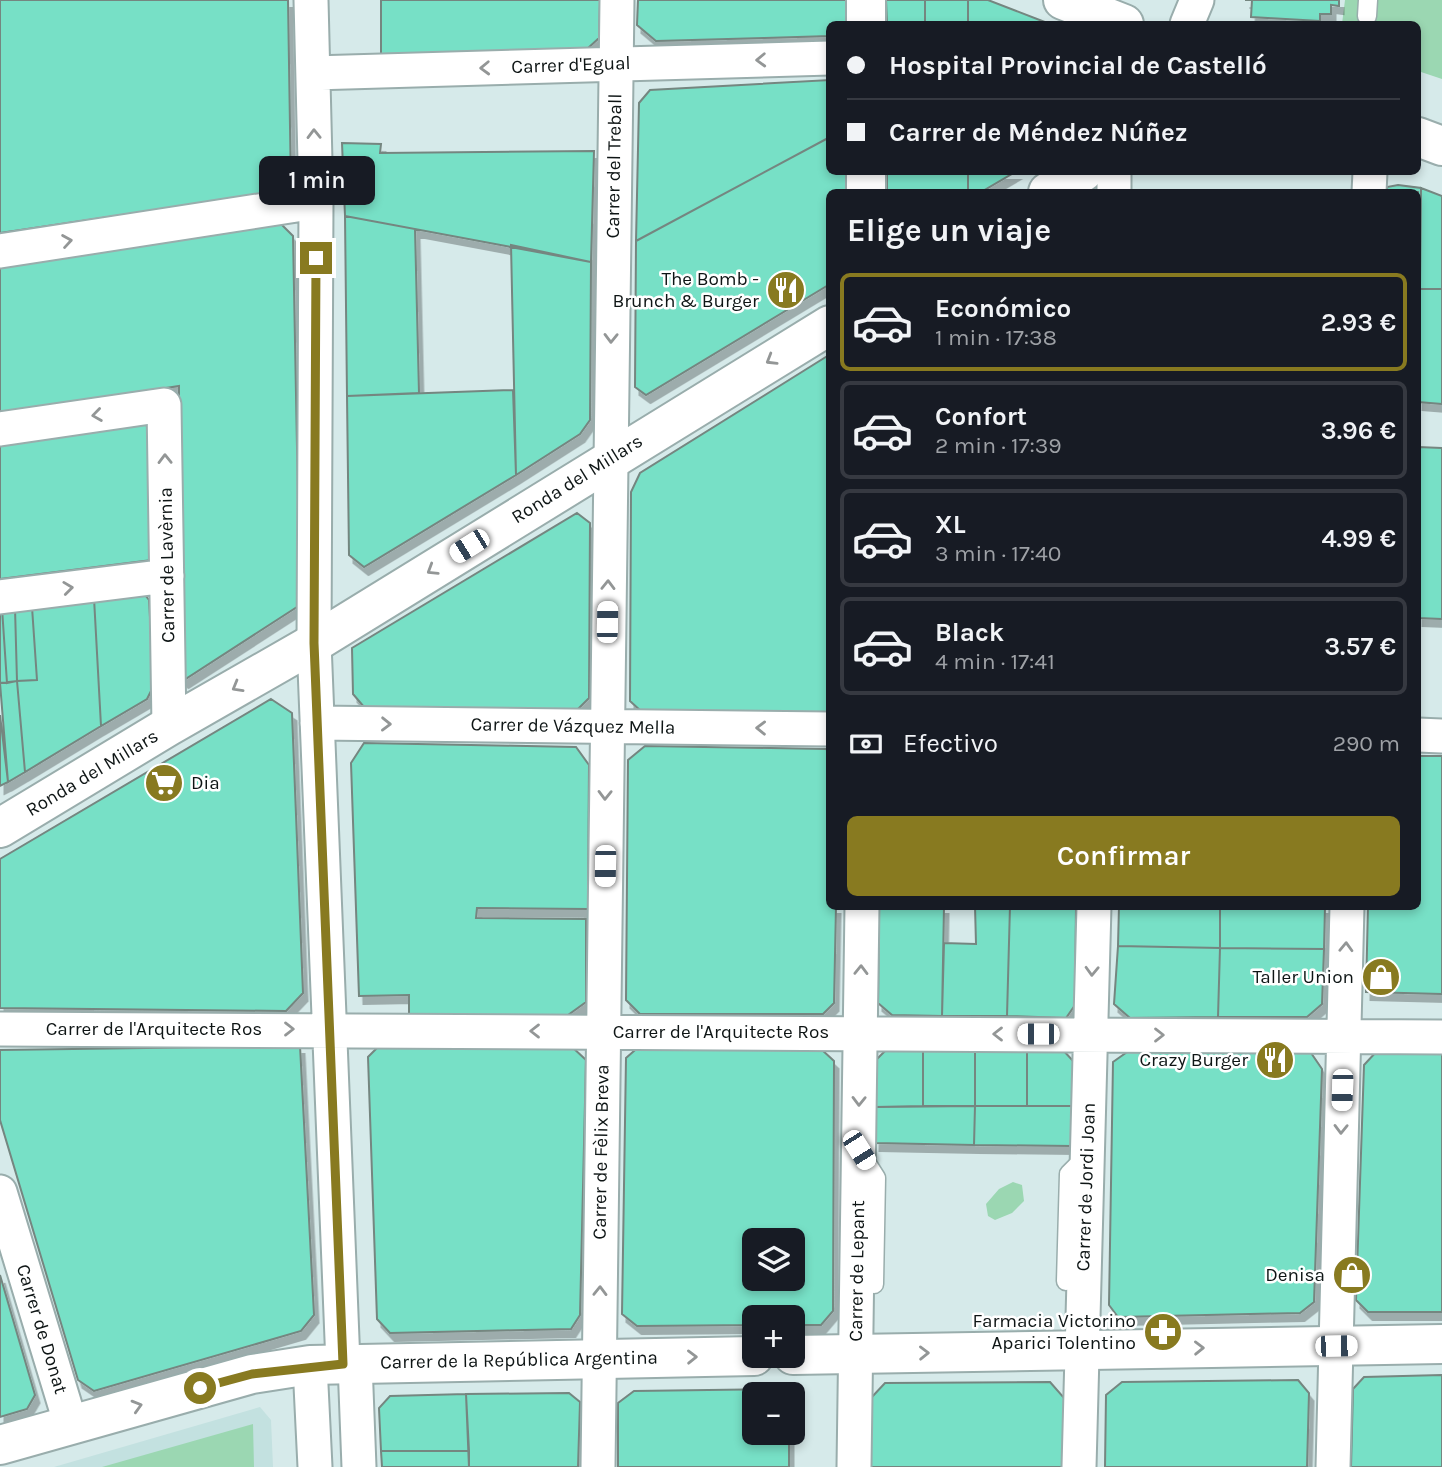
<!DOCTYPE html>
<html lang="es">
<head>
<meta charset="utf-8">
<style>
  :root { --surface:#171b24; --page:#242831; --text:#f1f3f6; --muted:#9ea1a6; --line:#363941; --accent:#887a20 }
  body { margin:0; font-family:Karla,sans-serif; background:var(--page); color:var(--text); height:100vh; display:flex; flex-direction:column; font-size:26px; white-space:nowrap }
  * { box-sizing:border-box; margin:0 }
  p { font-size:23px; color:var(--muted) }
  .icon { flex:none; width:38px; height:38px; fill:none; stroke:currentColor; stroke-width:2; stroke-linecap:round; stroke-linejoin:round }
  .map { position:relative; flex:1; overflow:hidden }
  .side { position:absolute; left:826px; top:189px; width:595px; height:721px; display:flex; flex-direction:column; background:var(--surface); border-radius:10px; box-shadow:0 4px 10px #0003 }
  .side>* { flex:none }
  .hud { position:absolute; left:826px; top:21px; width:595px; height:154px; border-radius:10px; box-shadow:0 4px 10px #0003; display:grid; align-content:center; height:154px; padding:0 21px; background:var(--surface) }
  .buttons { position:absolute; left:742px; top:1228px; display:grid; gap:14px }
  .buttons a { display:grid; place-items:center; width:63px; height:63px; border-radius:10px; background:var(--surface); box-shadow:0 4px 10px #0003; font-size:35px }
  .end { position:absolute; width:32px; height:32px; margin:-16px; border:9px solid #887a20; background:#fff; box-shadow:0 0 0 4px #fff }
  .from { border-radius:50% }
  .bubble { position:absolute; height:49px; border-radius:10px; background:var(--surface); box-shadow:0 4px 10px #0003; font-size:23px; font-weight:600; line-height:49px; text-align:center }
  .car { position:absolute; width:21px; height:42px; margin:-21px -10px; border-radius:9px; box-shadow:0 0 5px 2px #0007; background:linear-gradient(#fff 24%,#345 0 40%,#fff 0 76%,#345 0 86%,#fff 0) }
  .hud b { display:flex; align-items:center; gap:24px; height:66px; font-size:26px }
  .hud b+b { border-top:2px solid var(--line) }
  .hud i { width:18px; height:18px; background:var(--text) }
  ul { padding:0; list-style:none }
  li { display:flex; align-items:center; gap:21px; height:98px; margin:0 14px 10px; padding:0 7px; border:4px solid var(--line); border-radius:10px }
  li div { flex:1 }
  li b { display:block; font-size:26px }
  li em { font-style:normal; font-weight:600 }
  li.active { border-color:var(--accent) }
  li>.icon { width:63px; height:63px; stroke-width:1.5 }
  h2 { padding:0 21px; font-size:32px; line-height:84px }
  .pay { display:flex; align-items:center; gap:18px; height:77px; padding:0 21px; font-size:26px }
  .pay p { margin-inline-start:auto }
  .button { display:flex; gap:14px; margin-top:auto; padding:14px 21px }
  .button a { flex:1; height:80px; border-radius:10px; background:var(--accent); color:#fff; font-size:28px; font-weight:600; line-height:80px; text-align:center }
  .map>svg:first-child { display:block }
  .built { fill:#c3e1e0 }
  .green { fill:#9bd7b2 }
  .building { fill:#77e0c6; stroke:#748680; stroke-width:2; fill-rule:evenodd; filter:url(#shadow) }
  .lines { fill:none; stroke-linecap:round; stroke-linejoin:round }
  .service-casing { stroke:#99adac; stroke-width:21 }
  .minor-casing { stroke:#99adac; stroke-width:37 }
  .tertiary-casing { stroke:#99adac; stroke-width:42 }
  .secondary-casing { stroke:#99adac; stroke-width:42 }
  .service { stroke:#fff; stroke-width:18 }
  .minor { stroke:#fff; stroke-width:33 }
  .tertiary { stroke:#fff; stroke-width:38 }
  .secondary { stroke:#fff; stroke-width:38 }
  .oneway { stroke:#939696 }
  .route { stroke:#887a20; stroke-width:9 }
  .labels { text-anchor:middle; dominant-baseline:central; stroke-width:5; stroke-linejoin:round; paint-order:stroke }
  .street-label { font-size:19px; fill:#0e1515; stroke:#fff }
  .poi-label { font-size:19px; fill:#0e1515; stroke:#fff; text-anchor:end }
</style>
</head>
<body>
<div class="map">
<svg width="1442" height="1467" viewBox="0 0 1442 1467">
  <defs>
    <filter id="shadow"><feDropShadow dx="4.5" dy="8" stdDeviation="0" flood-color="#0004"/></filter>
  </defs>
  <rect width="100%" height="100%" fill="#d6eaea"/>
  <!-- built -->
  <path class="built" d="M260,1407L271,1420L273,1467H54Z"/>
  <!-- green -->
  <path class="green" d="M1345,0H1442V79L1418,71V24H1342Z
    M1013,1182L1022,1185L1024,1201L1012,1213L995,1220L988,1216L986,1204L999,1189Z
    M253,1424L254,1467H102Z"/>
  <!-- building -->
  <path class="building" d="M0,0H288L291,190L0,233Z
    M381,0H600L599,38L587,49L381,57Z
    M638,0H846V21L843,24H830V36L656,41L637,25Z
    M886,0H925V24H887Z
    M925,0H968V24H925Z
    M968,0H988L1050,24H968Z
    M1245,0H1339V6L1331,5V14H1320V21L1251,17L1252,0Z
    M830,80V137L636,241L639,103L650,90Z
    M830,137V172H847L846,192H830V284L646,395L635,387L636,241Z
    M342,143L381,144L380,153L594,151L591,262L345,216Z
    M887,172H968V192H887Z
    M968,172H1015L981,192H968Z
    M1398,185L1421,188L1420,289L1418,192H1387V187Z
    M1421,188L1442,196V289H1420Z
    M345,216L415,229L419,393L347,396Z
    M278,221L293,236L300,605L184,680L178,675L179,386L0,414V262Z
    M511,245L591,262L590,420L580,434L516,475Z
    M1418,289H1442V404L1418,402Z
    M829,355L830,714L642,712L630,701L631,492L640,473Z
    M513,390L516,475L364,567L349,555L347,396Z
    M153,421L152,560L0,579V442Z
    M1418,447L1442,448V619L1418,618Z
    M577,513L590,523L589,698L576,711L364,707L353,694L352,648Z
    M142,591L149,600L154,685L147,699L101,726L94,598Z
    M94,598L101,726L25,772L17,681L37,680L32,607Z
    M32,607L37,680L17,681L15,608Z
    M0,608H2L7,683H0Z
    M2,608H15L17,681L7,683Z
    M17,681L25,772L8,782L0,683Z
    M271,699L292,713L303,993L286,1011L0,1008V859Z
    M0,715L8,782L0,786Z
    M364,743L576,747L589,765L588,909L477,908L476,918L586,919V1002L568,1015L409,1020V995L359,996L351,763Z
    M645,746L826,749L830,753V906H836L834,1003L823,1014H640L626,1000L628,760Z
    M1418,756H1442V994L1366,992L1368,906H1418Z
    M879,906H944L942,1016L892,1015L878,1003Z
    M975,906H1010L1007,1016H942L944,943L976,944Z
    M1010,906H1076L1075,1005L1066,1018L1007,1016Z
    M1119,906H1220V948L1118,946Z
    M1220,906H1325L1324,949L1220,948Z
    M1118,946L1220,948L1218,1017L1130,1018L1114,1004Z
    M1220,948L1324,949L1322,1004L1307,1017H1218Z
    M381,1044L571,1046L586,1060L580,1315L571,1329L390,1333L377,1319L368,1057Z
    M642,1044L821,1049L834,1061L833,1311L821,1325H793V1318H754V1325L637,1326L622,1314L626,1058ZM754,1241H793V1279H754Z
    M300,1046L314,1315L301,1331L94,1391L78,1380L0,1120V1050Z
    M888,1048H923V1106L876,1107L875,1061Z
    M923,1048L975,1049V1106H923Z
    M975,1049H1027V1106H975Z
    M1027,1049H1062L1074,1062L1073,1106H1027Z
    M1130,1050H1309L1322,1069L1314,1302L1300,1313L1118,1317L1109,1305L1113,1062Z
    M1377,1051L1442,1052V1312H1368L1356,1300L1364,1065Z
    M975,1106H1073L1072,1146L974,1145Z
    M975,1106L974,1145L875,1143L876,1107Z
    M0,1275L35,1395L27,1409L0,1417Z
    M1442,1375V1467H1351L1353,1389L1364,1377Z
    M1298,1380L1309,1393L1307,1467H1105L1106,1395L1122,1382Z
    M1050,1382L1065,1399L1063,1467H871V1398L885,1383Z
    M790,1389V1395H754V1433H789V1467H618V1403L634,1391Z
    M569,1393L580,1402L578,1467H469L466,1394Z
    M466,1394L469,1451H381L379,1408L390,1396Z
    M381,1451H469V1467H382Z"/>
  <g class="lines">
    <defs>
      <path id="service" d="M1367,16L1368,0
        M862,1156L876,1178L874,1284
        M1066,1281L1069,1174L1087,1156"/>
      <path id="minor" d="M311,0L316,202L314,643L343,1364
        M1187,24L1197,0
        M313,73L830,58
        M1114,192V172
        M1369,192L1370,172
        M0,251L316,202
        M0,429L164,405L169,726
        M0,597L167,576
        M317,723L830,729
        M1418,735L1442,736
        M0,1029L1442,1037
        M0,1192L71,1425
        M355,1363L359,1467
        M310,1365L315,1467
        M598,1467L617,0
        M854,1467L862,906
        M1079,1467L1094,906
        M1333,1467L1347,906"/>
      <path id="tertiary" d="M866,0V24
        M1063,0L1124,24
        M866,192V172
        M793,1355L1442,1344
        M0,1445L252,1374L310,1365L754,1356"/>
      <path id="secondary" d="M1418,137L1442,146
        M1048,192L1083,172
        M0,828L169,726L314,643L830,325"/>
    </defs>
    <!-- service casing -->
    <use href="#service" class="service-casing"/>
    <!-- minor casing -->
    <use href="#minor" class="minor-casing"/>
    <!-- tertiary casing -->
    <use href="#tertiary" class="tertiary-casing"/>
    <!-- secondary casing -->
    <use href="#secondary" class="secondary-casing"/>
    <!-- service -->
    <use href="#service" class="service"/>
    <!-- minor -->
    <use href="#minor" class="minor"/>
    <!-- tertiary -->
    <use href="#tertiary" class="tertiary"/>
    <!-- secondary -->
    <use href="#secondary" class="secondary"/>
  </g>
  <!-- one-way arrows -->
  <defs><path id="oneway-chevron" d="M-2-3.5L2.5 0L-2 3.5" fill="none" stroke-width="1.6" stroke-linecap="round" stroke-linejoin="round" transform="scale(1.75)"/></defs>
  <g class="oneway">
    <use href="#oneway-chevron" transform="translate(761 60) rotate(178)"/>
    <use href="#oneway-chevron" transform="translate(485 68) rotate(178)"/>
    <use href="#oneway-chevron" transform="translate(314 134) rotate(-91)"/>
    <use href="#oneway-chevron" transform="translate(67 241) rotate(-9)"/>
    <use href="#oneway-chevron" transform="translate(611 338) rotate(91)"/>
    <use href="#oneway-chevron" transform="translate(771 360) rotate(149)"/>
    <use href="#oneway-chevron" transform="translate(97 415) rotate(172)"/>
    <use href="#oneway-chevron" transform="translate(165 459) rotate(-91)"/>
    <use href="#oneway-chevron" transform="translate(432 570) rotate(148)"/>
    <use href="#oneway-chevron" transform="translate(608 585) rotate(-89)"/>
    <use href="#oneway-chevron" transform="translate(68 588) rotate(-7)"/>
    <use href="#oneway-chevron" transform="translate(237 687) rotate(150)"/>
    <use href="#oneway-chevron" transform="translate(386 724) rotate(1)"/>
    <use href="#oneway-chevron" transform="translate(761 728) rotate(-179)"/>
    <use href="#oneway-chevron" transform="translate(605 795) rotate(91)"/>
    <use href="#oneway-chevron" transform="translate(1346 947) rotate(-88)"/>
    <use href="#oneway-chevron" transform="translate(861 970) rotate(-89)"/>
    <use href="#oneway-chevron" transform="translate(1092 971) rotate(92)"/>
    <use href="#oneway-chevron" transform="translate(289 1029)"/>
    <use href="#oneway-chevron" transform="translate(535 1031) rotate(-180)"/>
    <use href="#oneway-chevron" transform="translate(998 1034) rotate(-180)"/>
    <use href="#oneway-chevron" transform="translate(1159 1035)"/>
    <use href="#oneway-chevron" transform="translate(859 1101) rotate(91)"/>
    <use href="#oneway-chevron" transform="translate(1341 1129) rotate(91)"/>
    <use href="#oneway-chevron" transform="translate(600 1291) rotate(-89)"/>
    <use href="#oneway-chevron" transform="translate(1199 1348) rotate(-1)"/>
    <use href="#oneway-chevron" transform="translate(924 1353) rotate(-1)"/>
    <use href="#oneway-chevron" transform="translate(692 1357) rotate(-1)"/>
    <use href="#oneway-chevron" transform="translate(137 1406) rotate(-16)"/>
  </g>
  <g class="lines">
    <!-- route -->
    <path class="route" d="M200,1388L252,1374L343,1364L314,643L316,258"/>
  </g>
  <!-- icons -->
  <defs>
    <symbol id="restaurant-disc" viewBox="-11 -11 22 22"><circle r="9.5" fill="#887a20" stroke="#fff"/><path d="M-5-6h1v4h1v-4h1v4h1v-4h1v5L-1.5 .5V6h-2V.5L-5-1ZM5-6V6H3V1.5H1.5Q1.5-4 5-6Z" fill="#fff"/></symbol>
    <symbol id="supermarket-disc" viewBox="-11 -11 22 22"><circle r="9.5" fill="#887a20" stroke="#fff"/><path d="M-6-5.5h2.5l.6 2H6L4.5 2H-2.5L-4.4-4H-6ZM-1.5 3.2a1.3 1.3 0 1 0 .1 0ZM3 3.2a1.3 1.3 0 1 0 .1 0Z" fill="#fff"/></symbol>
    <symbol id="shop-disc" viewBox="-11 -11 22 22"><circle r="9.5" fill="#887a20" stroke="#fff"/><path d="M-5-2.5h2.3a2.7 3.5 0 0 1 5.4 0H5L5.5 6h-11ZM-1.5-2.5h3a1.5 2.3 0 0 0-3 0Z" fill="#fff"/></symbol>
    <symbol id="pharmacy-disc" viewBox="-11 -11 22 22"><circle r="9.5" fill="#887a20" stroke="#fff"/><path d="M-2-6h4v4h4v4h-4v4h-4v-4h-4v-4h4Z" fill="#fff"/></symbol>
  </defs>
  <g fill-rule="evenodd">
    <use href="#restaurant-disc" x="764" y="268" width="44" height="44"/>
    <use href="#supermarket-disc" x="142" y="761" width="44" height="44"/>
    <use href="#shop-disc" x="1359" y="955" width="44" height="44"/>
    <use href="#restaurant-disc" x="1253" y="1038" width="44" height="44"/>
    <use href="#shop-disc" x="1330" y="1253" width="44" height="44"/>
    <use href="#pharmacy-disc" x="1141" y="1310" width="44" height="44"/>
  </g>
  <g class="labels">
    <!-- street labels -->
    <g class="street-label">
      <text transform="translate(571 65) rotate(-2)">Carrer d'Egual</text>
      <text transform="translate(614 166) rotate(-89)">Carrer del Treball</text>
      <text transform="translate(577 479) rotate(-32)">Ronda del Millars</text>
      <text transform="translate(167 565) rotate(-91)">Carrer de Lavèrnia</text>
      <text transform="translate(573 726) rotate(1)">Carrer de Vázquez Mella</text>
      <text transform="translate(92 773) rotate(-31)">Ronda del Millars</text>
      <text x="154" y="1029">Carrer de l'Arquitecte Ros</text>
      <text x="721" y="1032">Carrer de l'Arquitecte Ros</text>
      <text transform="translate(601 1152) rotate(-89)">Carrer de Fèlix Breva</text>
      <text transform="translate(1086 1187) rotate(-88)">Carrer de Jordi Joan</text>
      <text transform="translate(857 1271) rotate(-89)">Carrer de Lepant</text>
      <text transform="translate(42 1329) rotate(73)">Carrer de Donat</text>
      <text transform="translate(519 1360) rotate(-1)">Carrer de la República Argentina</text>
    </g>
    <!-- poi labels -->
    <g class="poi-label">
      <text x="759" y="279">The Bomb -<tspan x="759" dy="22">Brunch &amp; Burger</tspan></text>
      <text x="191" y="783" text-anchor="start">Dia</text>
      <text x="1354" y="977">Taller Union</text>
      <text x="1248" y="1060">Crazy Burger</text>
      <text x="1325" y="1275">Denisa</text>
      <text x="1136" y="1321">Farmacia Victorino<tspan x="1136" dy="22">Aparici Tolentino</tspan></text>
    </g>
  </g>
</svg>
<div class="buttons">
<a><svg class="icon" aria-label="layers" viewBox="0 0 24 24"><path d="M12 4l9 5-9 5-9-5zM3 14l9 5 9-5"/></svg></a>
<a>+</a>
<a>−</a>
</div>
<i class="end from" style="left:200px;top:1388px"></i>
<i class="end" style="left:316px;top:258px"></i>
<div class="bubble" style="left:259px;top:156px;width:116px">1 min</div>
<i class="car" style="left:469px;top:546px;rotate:238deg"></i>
<i class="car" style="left:607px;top:622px;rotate:1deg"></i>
<i class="car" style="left:605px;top:866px;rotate:181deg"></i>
<i class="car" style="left:1038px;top:1034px;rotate:270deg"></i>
<i class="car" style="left:1342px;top:1090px;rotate:182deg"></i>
<i class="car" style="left:859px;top:1150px;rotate:148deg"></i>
<i class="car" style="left:1336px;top:1346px;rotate:89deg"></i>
<div class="hud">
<b><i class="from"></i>Hospital Provincial de Castelló</b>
<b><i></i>Carrer de Méndez Núñez</b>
</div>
<section class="side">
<h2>Elige un viaje</h2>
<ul>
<li class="active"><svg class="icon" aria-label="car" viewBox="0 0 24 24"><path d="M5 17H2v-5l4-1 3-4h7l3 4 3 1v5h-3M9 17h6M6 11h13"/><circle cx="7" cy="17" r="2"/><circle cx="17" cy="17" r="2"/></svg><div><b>Económico</b><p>1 min · 17:38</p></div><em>2.93 €</em></li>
<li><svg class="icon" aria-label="car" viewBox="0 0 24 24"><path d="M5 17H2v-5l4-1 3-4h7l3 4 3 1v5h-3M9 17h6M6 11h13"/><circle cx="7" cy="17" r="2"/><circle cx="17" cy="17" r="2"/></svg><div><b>Confort</b><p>2 min · 17:39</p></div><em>3.96 €</em></li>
<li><svg class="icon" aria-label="car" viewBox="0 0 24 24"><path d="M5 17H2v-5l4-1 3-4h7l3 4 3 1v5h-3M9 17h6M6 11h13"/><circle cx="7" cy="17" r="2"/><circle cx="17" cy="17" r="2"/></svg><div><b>XL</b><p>3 min · 17:40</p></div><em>4.99 €</em></li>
<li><svg class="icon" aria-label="car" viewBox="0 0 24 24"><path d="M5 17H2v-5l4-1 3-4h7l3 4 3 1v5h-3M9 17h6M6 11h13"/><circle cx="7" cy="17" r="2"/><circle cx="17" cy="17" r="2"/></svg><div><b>Black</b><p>4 min · 17:41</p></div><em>3.57 €</em></li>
</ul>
<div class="pay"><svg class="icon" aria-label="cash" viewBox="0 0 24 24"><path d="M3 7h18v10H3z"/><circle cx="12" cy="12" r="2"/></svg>Efectivo<p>290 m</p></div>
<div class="button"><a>Confirmar</a></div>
</section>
</div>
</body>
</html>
